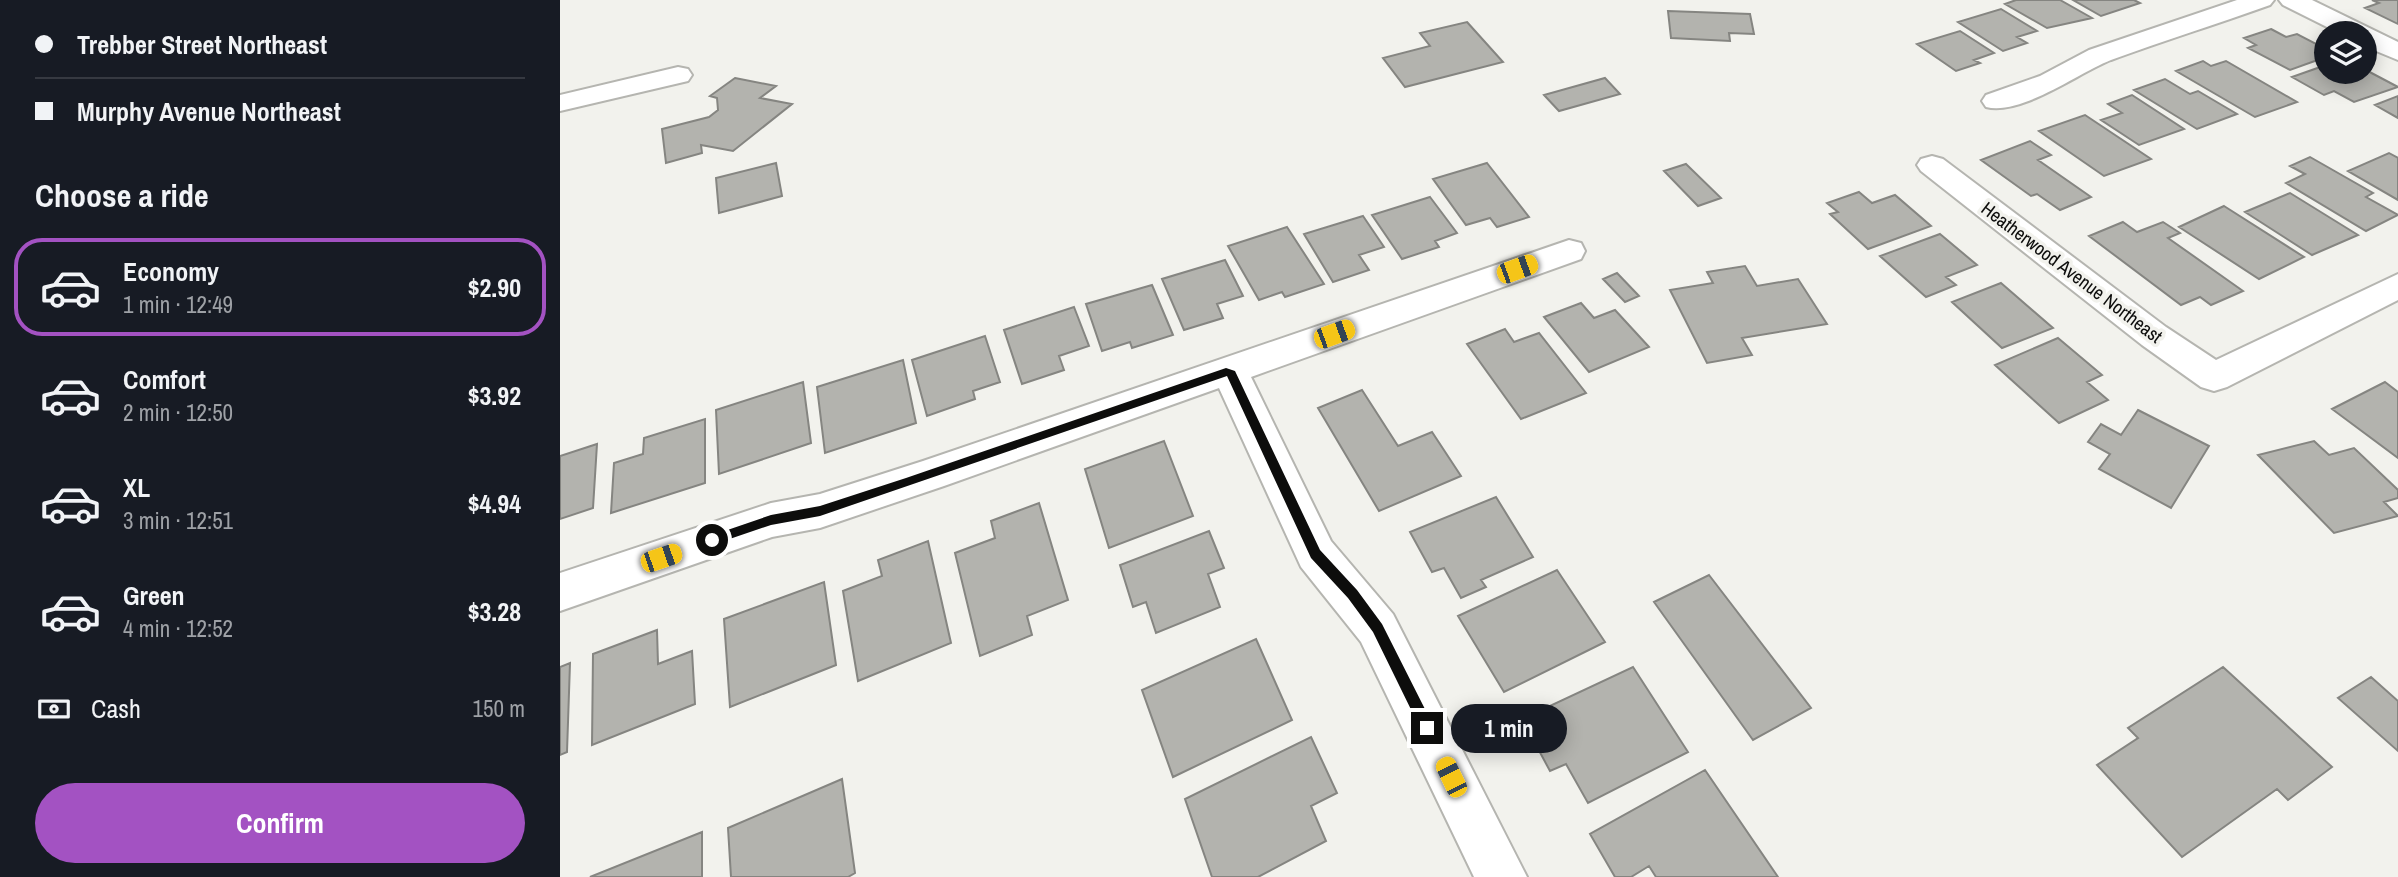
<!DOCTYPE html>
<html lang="en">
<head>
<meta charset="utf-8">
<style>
  :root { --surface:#171b24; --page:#242831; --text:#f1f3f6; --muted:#9ea1a6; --line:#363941; --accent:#a352c2 }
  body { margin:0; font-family:"Archivo Narrow",sans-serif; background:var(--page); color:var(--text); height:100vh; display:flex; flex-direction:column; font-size:26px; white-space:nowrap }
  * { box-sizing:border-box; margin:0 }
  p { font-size:23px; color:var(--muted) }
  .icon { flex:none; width:38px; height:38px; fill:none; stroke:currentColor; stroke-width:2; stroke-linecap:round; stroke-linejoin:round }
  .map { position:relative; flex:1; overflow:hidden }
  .details { display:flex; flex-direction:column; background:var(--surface); width:560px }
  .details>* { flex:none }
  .banner { display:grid; align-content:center; height:154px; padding:0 35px; background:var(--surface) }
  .tools { position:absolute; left:1754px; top:21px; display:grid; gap:14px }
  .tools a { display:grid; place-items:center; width:63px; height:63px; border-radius:50%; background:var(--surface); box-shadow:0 4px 18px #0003; font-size:35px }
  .end { position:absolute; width:32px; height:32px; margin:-16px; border:9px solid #0d0d0c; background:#fff; box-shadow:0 0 0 4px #fff }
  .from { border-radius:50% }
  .bubble { position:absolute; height:49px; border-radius:24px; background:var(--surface); box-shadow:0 4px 18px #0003; font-size:23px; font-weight:700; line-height:49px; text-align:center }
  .car { position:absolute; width:21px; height:42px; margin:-21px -10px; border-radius:9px; box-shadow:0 0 5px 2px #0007; background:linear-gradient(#f5c518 24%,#345 0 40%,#f5c518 0 76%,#345 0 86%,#f5c518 0) }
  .banner b { display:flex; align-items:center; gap:24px; height:66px; font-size:26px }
  .banner b+b { border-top:2px solid var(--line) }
  .banner i { width:18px; height:18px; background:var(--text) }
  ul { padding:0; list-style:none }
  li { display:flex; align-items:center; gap:21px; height:98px; margin:0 14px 10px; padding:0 21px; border:4px solid transparent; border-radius:28px }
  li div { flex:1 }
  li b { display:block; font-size:26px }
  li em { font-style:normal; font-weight:700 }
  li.current { border-color:var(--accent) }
  li>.icon { width:63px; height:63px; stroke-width:1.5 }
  h2 { padding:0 35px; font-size:32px; line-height:84px }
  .pay { display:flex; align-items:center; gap:18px; height:77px; padding:0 35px; font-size:26px }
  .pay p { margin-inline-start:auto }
  .action { display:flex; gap:14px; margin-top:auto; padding:14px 35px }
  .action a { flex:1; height:80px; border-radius:42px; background:var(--accent); color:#fff; font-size:28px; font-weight:700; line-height:80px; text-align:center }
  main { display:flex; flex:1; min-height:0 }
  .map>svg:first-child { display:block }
  .building { fill:#b3b3ae; stroke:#858581; stroke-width:2 }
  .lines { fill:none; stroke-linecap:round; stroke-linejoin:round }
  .street-casing { stroke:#b5b5b0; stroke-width:4 }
  .street { fill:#fff; fill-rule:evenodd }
  .route { fill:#0d0d0c }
  .labels { text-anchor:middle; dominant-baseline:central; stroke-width:7; stroke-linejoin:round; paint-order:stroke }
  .street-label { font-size:19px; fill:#0d0d0c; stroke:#f2f2ed }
</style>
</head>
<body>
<main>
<section class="details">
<div class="banner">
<b><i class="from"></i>Trebber Street Northeast</b>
<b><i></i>Murphy Avenue Northeast</b>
</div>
<h2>Choose a ride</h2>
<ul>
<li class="current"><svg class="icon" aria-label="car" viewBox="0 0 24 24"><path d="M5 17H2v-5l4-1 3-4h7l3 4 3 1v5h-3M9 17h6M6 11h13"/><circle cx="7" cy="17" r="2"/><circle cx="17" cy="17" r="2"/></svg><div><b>Economy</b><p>1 min · 12:49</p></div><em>$2.90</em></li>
<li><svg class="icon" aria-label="car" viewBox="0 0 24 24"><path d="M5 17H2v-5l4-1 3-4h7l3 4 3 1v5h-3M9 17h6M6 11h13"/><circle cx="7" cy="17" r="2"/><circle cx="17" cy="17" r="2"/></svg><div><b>Comfort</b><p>2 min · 12:50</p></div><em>$3.92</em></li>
<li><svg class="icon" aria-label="car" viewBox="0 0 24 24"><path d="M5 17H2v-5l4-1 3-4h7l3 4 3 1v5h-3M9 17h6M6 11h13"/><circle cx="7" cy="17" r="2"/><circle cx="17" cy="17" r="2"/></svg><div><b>XL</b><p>3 min · 12:51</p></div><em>$4.94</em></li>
<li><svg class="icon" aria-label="car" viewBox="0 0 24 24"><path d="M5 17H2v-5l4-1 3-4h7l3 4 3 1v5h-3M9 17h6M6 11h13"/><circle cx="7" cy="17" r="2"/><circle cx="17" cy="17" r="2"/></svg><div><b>Green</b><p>4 min · 12:52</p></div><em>$3.28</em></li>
</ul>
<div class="pay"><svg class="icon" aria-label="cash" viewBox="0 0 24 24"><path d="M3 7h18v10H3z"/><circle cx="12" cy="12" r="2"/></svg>Cash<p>150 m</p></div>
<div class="action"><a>Confirm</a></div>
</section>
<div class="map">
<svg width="1838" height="877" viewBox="0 0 1838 877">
  <rect width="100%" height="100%" fill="#f2f2ed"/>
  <!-- building -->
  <path class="building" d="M1456,0H1500L1532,18L1487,28L1445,4Z
    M1513,0H1574L1580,3L1541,16Z
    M1812,0H1838V24L1805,8L1819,3Z
    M1441,9L1477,31L1457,37L1467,43L1443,51L1398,22Z
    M1108,11L1190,14L1194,34L1169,33L1170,41L1111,38Z
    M907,22L943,62L845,87L823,58L870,46L860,33Z
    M1711,29L1726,37L1737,34L1766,49V57L1730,70L1688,48L1696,45L1684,38Z
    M1400,31L1434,53L1414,60L1420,63L1396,71L1357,44Z
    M1643,61L1651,66L1666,61L1737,102L1695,117L1616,71Z
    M1766,65V72H1804V69L1838,87L1794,102L1774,91L1764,95L1732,77Z
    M175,78L216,86L200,98L232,104L173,151L141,145L142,153L106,163L102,129L149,117L158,110L157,98L150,96Z
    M1045,78L1060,94L999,111L984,95Z
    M1605,79L1630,94L1638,91L1677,114L1637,129L1574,90Z
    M1572,95L1624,129L1579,145L1541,120L1562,113L1548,104Z
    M1838,96V118L1815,105Z
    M1525,115L1591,159L1544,176L1479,131Z
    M1470,141L1491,155L1478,160L1531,197L1500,210L1477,194L1471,196L1421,160Z
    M1829,153L1838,158V200L1788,171Z
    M1750,157L1813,193L1806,197L1838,215L1806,231L1726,183L1745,174L1730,166Z
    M216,163L222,196L159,213L156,178Z
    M927,163L969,217L937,227L930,218L906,225L873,179Z
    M1126,164L1161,198L1138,206L1104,171Z
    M1299,192L1312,203L1335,195L1371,226L1308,249L1270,214L1278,212L1267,203Z
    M1730,193L1798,235L1752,255L1685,212Z
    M870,197L897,233L875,241L879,247L842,259L812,215Z
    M1664,206L1744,257L1699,279L1619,227Z
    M803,216L824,247L799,255L809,270L773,282L744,234Z
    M1563,222L1577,232L1603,222L1620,233L1608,238L1683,291L1651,305L1640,297L1621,305L1529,236Z
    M727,227L764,284L725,297L722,292L699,300L668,246Z
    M1380,234L1417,265L1386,277L1396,285L1366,297L1320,256Z
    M665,260L683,296L657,304L663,318L624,330L602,279Z
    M1185,266L1197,286L1238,279L1267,324L1182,338L1192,355L1147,363L1110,290L1153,283L1147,272Z
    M1057,273L1079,296L1065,302L1043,279Z
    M1441,283L1493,328L1442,348L1392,302Z
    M592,285L613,335L572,348L570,342L542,351L526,304Z
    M1021,303L1034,318L1055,310L1089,347L1029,372L984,317Z
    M514,307L529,346L499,356L504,370L462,384L444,330Z
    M945,329L954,342L979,333L1026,393L961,419L907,344Z
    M425,336L440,382L413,391L415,399L367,416L352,360Z
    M1498,338L1542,375L1527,382L1548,400L1499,423L1435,365Z
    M343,360L356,423L265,453L257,387Z
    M243,382L251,443L159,474L156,410Z
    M1825,382L1838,392V458L1772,409Z
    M802,390L838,446L872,432L901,476L819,511L758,408Z
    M1578,410L1649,446L1611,508L1539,469L1550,454L1528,442L1541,424L1561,435Z
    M145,419V483L51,513L54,463L83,454L84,438Z
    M604,441L633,516L549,548L525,469Z
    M1754,441L1769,455L1794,448L1838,490V498L1824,502L1838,516L1774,533L1698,455Z
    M37,444L33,508L0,519V456Z
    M936,497L973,557L921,580L926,587L901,598L884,568L872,572L850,532Z
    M479,503L508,600L467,616L472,635L420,656L395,553L435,538L431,521Z
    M649,531L664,568L648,574L660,607L596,633L586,602L573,607L560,565Z
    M368,541L391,643L298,681L283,591L322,576L318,560Z
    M997,570L1045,642L944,692L898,616Z
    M1149,575L1251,708L1193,740L1094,602Z
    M264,582L276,665L170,707L164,619Z
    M97,630L98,664L132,651L135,704L32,745L33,654Z
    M696,639L732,720L613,777L582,690Z
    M10,663L7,752L0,755V667Z
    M1073,667L1128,752L1028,803L1006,764L990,771L962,719Z
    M1663,667L1772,767L1728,800L1717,789L1622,857L1537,765L1578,738L1568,728Z
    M1811,677L1838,701V751L1778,698Z
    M751,737L777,793L751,806L766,841L698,877H652L625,799Z
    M1145,770L1218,877H1096L1089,866L1071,877H1055L1030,834Z
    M282,779L295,873L288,877H171L168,828Z
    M142,832V877H30Z"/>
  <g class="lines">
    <defs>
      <path id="street" d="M1677,0H1714L1710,5C1657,24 1603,41 1551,60C1518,73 1461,116 1426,107L1422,101L1426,95L1480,76L1529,50Z
        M1719,0H1752L1838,42V60L1804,46V33H1779L1723,5Z
        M118,67L128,69L132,75L128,81L0,111V95Z
        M1372,156L1383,159L1606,327L1656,360L1838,274V300L1667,387L1654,391L1641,387L1582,345L1361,171L1357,165L1361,159Z
        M1009,240L1021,243L1025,251L1021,259L691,377L771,541L833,614L967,877H914L801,642L741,567L659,388L384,486L260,528L212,537L0,611V573L211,503L260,494L363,461Z"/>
    </defs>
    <!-- street casing -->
    <use href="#street" class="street-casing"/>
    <!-- street -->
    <use href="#street" class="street"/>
  </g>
  <!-- route -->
  <path class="route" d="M666,368L675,371L760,550L797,590L822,624L872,723V732H862L813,632L788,598L751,558L667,376L260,516L211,525L152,545L146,540L147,537L211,515L260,506L346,478Z"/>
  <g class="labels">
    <!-- street labels -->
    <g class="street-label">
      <text transform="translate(1512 272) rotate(37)">Heatherwood Avenue Northeast</text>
    </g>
  </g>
</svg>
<div class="tools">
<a><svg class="icon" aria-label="layers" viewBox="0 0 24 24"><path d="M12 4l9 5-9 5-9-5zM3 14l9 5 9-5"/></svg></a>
</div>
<i class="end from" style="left:152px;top:540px"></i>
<i class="end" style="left:867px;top:728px"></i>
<div class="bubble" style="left:891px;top:704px;width:116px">1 min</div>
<i class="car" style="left:957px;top:269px;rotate:70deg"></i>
<i class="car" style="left:774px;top:334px;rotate:70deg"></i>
<i class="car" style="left:101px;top:558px;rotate:71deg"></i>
<i class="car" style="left:891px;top:777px;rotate:334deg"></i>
</div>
</main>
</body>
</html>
